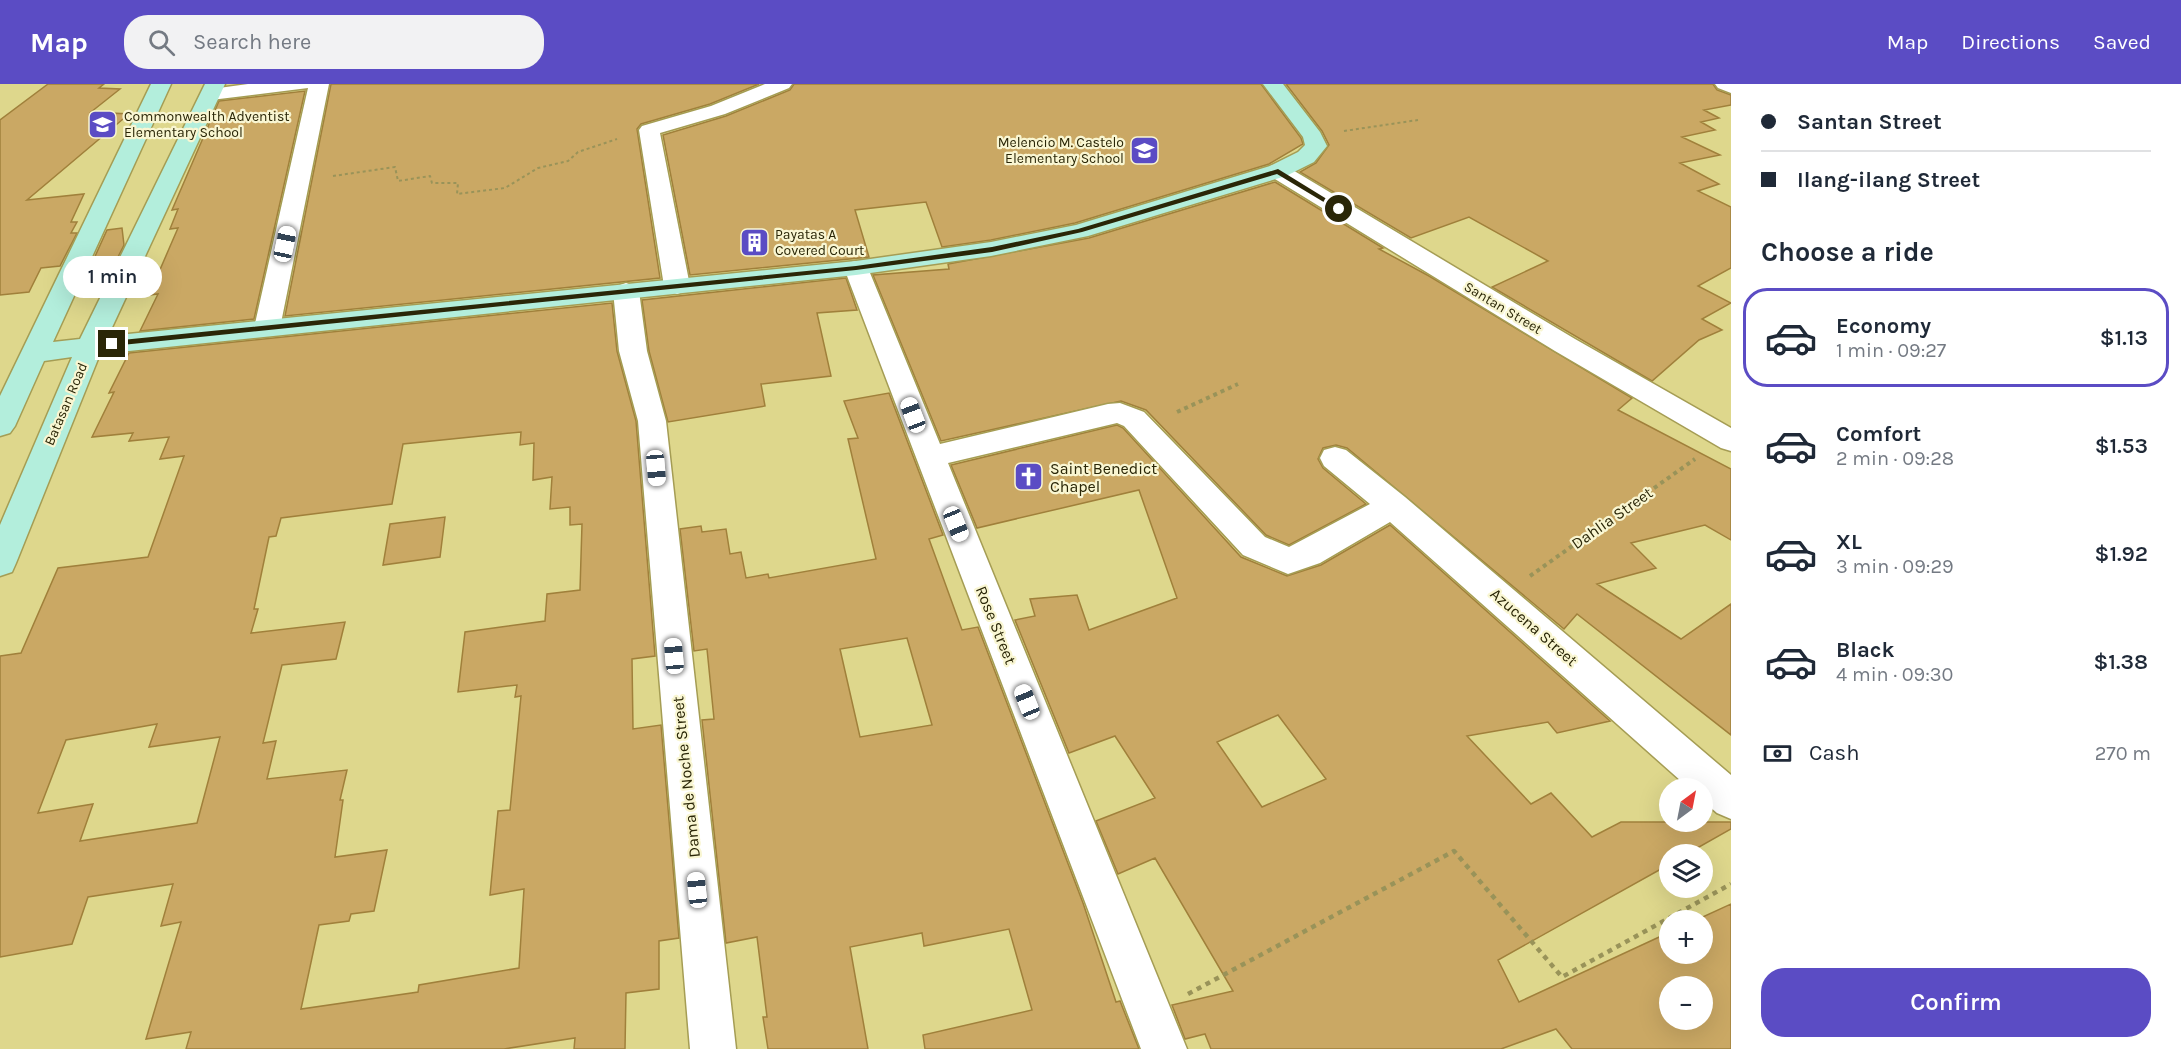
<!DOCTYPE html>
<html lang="en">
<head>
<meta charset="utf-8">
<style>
  :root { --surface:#fff; --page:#f2f2f3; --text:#1f2937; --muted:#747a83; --line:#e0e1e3; --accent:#5b4cc4 }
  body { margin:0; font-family:Karla,sans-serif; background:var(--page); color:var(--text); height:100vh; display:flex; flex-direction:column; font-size:22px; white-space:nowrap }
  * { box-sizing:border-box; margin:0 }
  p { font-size:20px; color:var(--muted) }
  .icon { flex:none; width:33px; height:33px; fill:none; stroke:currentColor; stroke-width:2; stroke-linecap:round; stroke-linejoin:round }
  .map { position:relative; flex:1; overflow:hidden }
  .drawer { display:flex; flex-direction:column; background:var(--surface); width:450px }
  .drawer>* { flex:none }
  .top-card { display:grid; align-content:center; height:132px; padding:0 30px; background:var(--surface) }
  .needle { width:39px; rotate:32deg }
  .fabs { position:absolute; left:1659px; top:694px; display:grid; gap:12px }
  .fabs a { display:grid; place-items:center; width:54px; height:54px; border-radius:50%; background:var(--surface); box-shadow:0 6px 24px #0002; font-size:30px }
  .end { position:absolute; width:27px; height:27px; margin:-14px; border:8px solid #2a2607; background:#fff; box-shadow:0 0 0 3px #fff }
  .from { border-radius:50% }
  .bubble { position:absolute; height:42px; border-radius:21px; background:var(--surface); box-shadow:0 6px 24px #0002; font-size:20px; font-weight:600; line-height:42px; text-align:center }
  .car { position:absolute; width:18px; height:36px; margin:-18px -9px; border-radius:8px; box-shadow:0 0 4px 2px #0007; background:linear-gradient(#fff 24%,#345 0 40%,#fff 0 76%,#345 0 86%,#fff 0) }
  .top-card b { display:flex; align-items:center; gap:21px; height:57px; font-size:22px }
  .top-card b+b { border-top:2px solid var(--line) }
  .top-card i { width:15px; height:15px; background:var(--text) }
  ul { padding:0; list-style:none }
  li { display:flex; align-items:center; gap:18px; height:99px; margin:0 12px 9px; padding:0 18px; border:3px solid transparent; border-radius:24px }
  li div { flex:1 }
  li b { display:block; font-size:22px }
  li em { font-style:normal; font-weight:600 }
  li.on { border-color:var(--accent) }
  li>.icon { width:54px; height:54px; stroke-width:1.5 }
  h2 { padding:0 30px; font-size:27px; line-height:72px }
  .pay { display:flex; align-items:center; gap:15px; height:66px; padding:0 30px; font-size:22px }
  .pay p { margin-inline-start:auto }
  .cta { display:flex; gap:12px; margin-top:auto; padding:12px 30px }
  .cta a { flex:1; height:69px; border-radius:24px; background:var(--accent); color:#fff; font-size:24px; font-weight:600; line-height:69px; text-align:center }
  header { display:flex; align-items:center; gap:36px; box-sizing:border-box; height:84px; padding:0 30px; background:var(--accent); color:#fff }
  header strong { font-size:28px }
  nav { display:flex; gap:33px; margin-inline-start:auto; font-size:21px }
  .search { width:420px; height:54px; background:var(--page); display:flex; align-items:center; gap:15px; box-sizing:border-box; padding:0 21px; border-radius:24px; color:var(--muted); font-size:22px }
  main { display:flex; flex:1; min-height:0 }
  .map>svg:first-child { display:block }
  .building { fill:#caa864; stroke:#a0803b; stroke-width:1.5; fill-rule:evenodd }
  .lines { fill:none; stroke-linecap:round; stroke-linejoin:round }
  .street-casing { stroke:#a59d54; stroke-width:3 }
  .secondary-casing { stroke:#a59d54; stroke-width:3 }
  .path-far2 { stroke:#999359; stroke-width:2; stroke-dasharray:3 3; stroke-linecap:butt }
  .path-far1 { stroke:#999359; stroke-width:4; stroke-dasharray:4 4; stroke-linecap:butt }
  .path { stroke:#999359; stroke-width:4.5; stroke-dasharray:5 5; stroke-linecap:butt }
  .street { fill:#fff; fill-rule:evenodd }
  .secondary { fill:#b3eedc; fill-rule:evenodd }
  .route { fill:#2a2607 }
  .labels { text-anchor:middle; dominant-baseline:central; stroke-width:4.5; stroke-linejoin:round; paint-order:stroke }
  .far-poi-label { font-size:14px; fill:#2a2607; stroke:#f9f6d2; text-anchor:start }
  .far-street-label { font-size:14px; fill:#2a2607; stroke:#f9f6d2 }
  .poi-label { font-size:16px; fill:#2a2607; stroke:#f9f6d2; text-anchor:start }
  .street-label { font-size:16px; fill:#2a2607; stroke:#f9f6d2 }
</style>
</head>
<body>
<header>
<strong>Map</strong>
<div class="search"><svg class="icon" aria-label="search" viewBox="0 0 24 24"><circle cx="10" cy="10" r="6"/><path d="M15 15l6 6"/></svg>Search here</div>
<nav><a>Map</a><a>Directions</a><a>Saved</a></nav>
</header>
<main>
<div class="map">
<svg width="1731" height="965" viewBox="0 0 1731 965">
  <rect width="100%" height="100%" fill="#ded78c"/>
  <!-- building -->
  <path class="building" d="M48,0H104L99,4L120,5L91,28L129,30L27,116L84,110L71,138H77L71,149H77L60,182L41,184L29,208L0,211V36Z
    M331,0H759L710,20L641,40L637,45L660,194L285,232Z
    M794,0H1261L1301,54L1303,60L1269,80L1075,139L991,156L942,163L926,118L855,126L869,173L690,191L663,51L726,32L790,6Z
    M1286,0H1713L1717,6L1731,11V21L1704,26L1719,34L1701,38L1715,46L1682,53L1720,71L1680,79L1719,100L1698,107L1731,123V184L1698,202L1731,219L1702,235L1722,246L1699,256L1652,297L1492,203L1548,177L1469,133L1411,154L1300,88L1316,79L1329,61L1322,47Z
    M305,7L254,235L140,247L158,210L149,211L178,144L170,145L178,125L172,126L219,17Z
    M1275,98L1383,164L1379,165L1429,192L1632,314L1618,326L1731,385V456L1705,441L1631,459L1656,484L1597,500L1681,555L1731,520V651L1577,530L1564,545L1347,364L1336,361L1323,364L1318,375L1323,384L1366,420L1289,461L1266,451L1146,326L1121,317L941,357L873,191L949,185L948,180L1089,154Z
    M122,144L124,161L116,177L92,179L107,146Z
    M846,194L857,226L817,229L831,292L761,300L765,322L668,338L649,267L642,216Z
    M612,219L617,267L636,337L655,572L632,575L633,645L661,641L679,854L659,857V905L626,909L625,965H574L575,954L504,965H186L191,948L146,955L181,838L161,842L173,800L88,813L72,860L0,873V572L21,569L58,484L148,473L184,372L160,375L169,353L129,357L133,349L92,353L114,308L109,309L129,269ZM521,348L520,361L534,359L533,396L552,393L550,425L570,423V441L582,440L580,506L547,510L545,537L465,548L458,608L517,601L515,613L521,612L510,726L498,727L490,811L524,805L519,884L419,901L418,908L301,925L319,841L349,837L351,830L374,827L387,766L335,773L343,716H340L347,686L267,695L276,657L263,659L282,581L336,575L345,538L251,549L258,525H254L269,453L276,452L281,434L392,420L403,360ZM157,640L149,663L220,653L197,739L80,757L93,720L38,729L66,656Z
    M889,309L943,451L929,455L962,546L978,543L1083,819L1116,918L1120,917L1139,965H925L923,951L1032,926L1009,845L924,862L922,849L850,863L868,965H768L763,933H767L757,853L726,859L702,636L714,635L707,565L694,567L680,445L701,442L702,448L726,445L730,470L741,468L746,494L768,490L769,494L876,475L848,355L858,354L844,317ZM907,554L932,641L860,653L840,565Z
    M1117,341L1123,344L1241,473L1287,492L1321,481L1390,441L1610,637L1557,649L1548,638L1467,652L1531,720L1551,709L1592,753L1621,738H1731V745L1685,771H1670V780L1498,876L1519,918L1670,848V870H1702V837H1694L1731,820V965H1572L1556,945L1501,965H1211L1205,950L1185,955L1172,921L1233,907L1155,774L1118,790L1096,737L1155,714L1115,652L1069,669L1015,536L1035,532L1030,515L1077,511L1089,546L1177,514L1139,406L977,444L951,381ZM1278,631L1326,695L1262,723L1217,658ZM1670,903H1702V936H1670Z
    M445,433L440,473L383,481L390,440Z"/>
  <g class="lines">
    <defs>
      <path id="street" d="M248,0H329L280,244L276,250L267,252L258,250L254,244L308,4L211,16L204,14L201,10L204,6Z
        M765,0H792L789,4L725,30L660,49L690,202L686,207L677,210L668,207L664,202L639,46L642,42L711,22Z
        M1715,0H1731V9L1718,4Z
        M1278,80L1286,82L1575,255L1731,344V367L1721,364L1555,267L1270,92L1267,87L1270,82Z
        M856,177L865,179L868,184L940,360L1108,320L1120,319L1144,328L1265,453L1289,463L1370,420L1324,382L1320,374L1324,366L1335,363L1346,366L1405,413L1731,691V735L1717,729L1702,716V705H1690L1390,438L1320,479L1288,490L1243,471L1124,342L1117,339L948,379L1187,965H1141L844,184L847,179Z
        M626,199L635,202L639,207L647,267L666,337L736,965H690L638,337L619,267L613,207L617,202Z"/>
      <path id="secondary" d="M151,0H171L53,258L80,255L205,0H225L108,252L856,177L991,158L1076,141L1270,82L1298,68L1305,61L1303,53L1263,0H1283L1320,48L1327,62L1314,78L1286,92L1088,152L991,172L856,191L100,270L16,479L12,488L0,492V441L72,273L44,277L15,342L10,349L0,352V312Z"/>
    </defs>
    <!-- street casing -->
    <use href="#street" class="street-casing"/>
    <!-- secondary casing -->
    <use href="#secondary" class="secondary-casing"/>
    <!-- path-far2 -->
    <path class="path-far2" d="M1344,47L1418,36
      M333,92L395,83L398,97L430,92L432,99H458L457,110L505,104L538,84L568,77L578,68L617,55"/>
    <!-- path-far1 -->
    <path class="path-far1" d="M1177,328L1238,300
      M1530,492L1695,375"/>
    <!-- path -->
    <path class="path" d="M1188,910L1454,767L1562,893L1731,800"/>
    <!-- street -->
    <use href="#street" class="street"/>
    <!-- secondary -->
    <use href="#secondary" class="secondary"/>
  </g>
  <!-- route -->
  <path class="route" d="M1278,85L1343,125L1337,126L1277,90L1082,148L992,168L856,186L112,262L108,260L112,257L856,182L992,163L1078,145Z"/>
  <!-- icons -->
  <defs>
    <symbol id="school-square" viewBox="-11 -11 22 22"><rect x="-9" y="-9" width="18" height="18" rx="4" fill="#5b4cc4" stroke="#f9f6d2"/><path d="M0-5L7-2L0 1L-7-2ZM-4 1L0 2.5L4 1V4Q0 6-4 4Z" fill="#fff"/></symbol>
    <symbol id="building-square" viewBox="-11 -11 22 22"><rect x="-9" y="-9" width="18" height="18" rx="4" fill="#5b4cc4" stroke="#f9f6d2"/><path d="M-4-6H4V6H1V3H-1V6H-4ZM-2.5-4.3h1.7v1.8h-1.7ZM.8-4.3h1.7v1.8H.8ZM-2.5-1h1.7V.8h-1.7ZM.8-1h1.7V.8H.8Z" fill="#fff"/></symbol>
    <symbol id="church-square" viewBox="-11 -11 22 22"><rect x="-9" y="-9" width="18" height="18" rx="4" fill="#5b4cc4" stroke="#f9f6d2"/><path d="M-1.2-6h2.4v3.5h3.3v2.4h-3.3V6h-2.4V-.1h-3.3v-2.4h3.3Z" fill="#fff"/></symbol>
  </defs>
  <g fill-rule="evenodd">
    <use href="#school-square" x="86" y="24" width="33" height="33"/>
    <use href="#school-square" x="1128" y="50" width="33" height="33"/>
    <use href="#building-square" x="738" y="142" width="33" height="33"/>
    <use href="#church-square" x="1012" y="376" width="33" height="33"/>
  </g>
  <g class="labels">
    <!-- far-poi labels -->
    <g class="far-poi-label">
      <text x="124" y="32">Commonwealth Adventist<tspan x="124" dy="16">Elementary School</tspan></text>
      <text x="1124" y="58" text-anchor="end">Melencio M. Castelo<tspan x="1124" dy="16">Elementary School</tspan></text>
      <text x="775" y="150">Payatas A<tspan x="775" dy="16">Covered Court</tspan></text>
    </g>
    <!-- far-street labels -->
    <g class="far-street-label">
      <text transform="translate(1503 224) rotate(31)">Santan Street</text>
      <text transform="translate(66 320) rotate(-67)">Batasan Road</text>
    </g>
    <!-- poi labels -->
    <g class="poi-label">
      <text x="1050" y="384">Saint Benedict<tspan x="1050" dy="18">Chapel</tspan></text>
    </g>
    <!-- street labels -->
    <g class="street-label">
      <text transform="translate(1612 434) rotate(-35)">Dahlia Street</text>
      <text transform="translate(996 541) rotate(68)">Rose Street</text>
      <text transform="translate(1534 543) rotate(41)">Azucena Street</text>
      <text transform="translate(686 693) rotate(-96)">Dama de Noche Street</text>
    </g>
  </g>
</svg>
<div class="fabs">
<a><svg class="needle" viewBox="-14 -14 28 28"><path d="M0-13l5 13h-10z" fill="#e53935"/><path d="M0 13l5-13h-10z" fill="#747a83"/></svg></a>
<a><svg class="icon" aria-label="layers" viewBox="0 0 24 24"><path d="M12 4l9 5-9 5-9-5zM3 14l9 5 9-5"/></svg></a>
<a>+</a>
<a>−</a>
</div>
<i class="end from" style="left:1339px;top:125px"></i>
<i class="end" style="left:112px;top:260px"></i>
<div class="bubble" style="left:63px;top:172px;width:99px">1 min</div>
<i class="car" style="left:285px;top:160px;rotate:12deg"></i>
<i class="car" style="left:913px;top:331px;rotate:339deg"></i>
<i class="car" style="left:656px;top:384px;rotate:175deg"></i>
<i class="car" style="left:956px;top:440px;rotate:158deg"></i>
<i class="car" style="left:674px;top:572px;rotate:355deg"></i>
<i class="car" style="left:1027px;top:618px;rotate:338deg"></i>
<i class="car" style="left:697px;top:806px;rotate:354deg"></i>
</div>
<section class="drawer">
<div class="top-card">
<b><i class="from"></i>Santan Street</b>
<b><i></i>Ilang-ilang Street</b>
</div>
<h2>Choose a ride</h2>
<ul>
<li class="on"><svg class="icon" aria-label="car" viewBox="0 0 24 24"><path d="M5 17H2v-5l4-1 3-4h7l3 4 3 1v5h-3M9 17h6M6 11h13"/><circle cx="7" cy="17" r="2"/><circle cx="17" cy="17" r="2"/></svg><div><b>Economy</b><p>1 min · 09:27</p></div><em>$1.13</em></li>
<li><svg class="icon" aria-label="car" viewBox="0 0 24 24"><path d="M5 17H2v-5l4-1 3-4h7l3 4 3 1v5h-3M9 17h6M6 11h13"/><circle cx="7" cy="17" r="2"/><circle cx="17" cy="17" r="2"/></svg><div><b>Comfort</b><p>2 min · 09:28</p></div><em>$1.53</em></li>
<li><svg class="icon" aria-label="car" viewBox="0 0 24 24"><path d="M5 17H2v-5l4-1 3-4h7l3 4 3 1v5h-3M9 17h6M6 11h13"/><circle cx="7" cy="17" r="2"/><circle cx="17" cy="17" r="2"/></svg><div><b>XL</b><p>3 min · 09:29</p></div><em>$1.92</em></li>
<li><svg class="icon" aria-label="car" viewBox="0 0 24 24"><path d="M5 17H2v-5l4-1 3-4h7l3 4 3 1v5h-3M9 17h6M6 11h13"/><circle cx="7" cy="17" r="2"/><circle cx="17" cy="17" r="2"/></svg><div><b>Black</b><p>4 min · 09:30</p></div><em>$1.38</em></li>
</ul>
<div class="pay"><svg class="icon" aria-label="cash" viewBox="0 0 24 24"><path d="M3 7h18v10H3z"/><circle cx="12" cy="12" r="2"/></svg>Cash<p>270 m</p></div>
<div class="cta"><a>Confirm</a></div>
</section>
</main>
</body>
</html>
